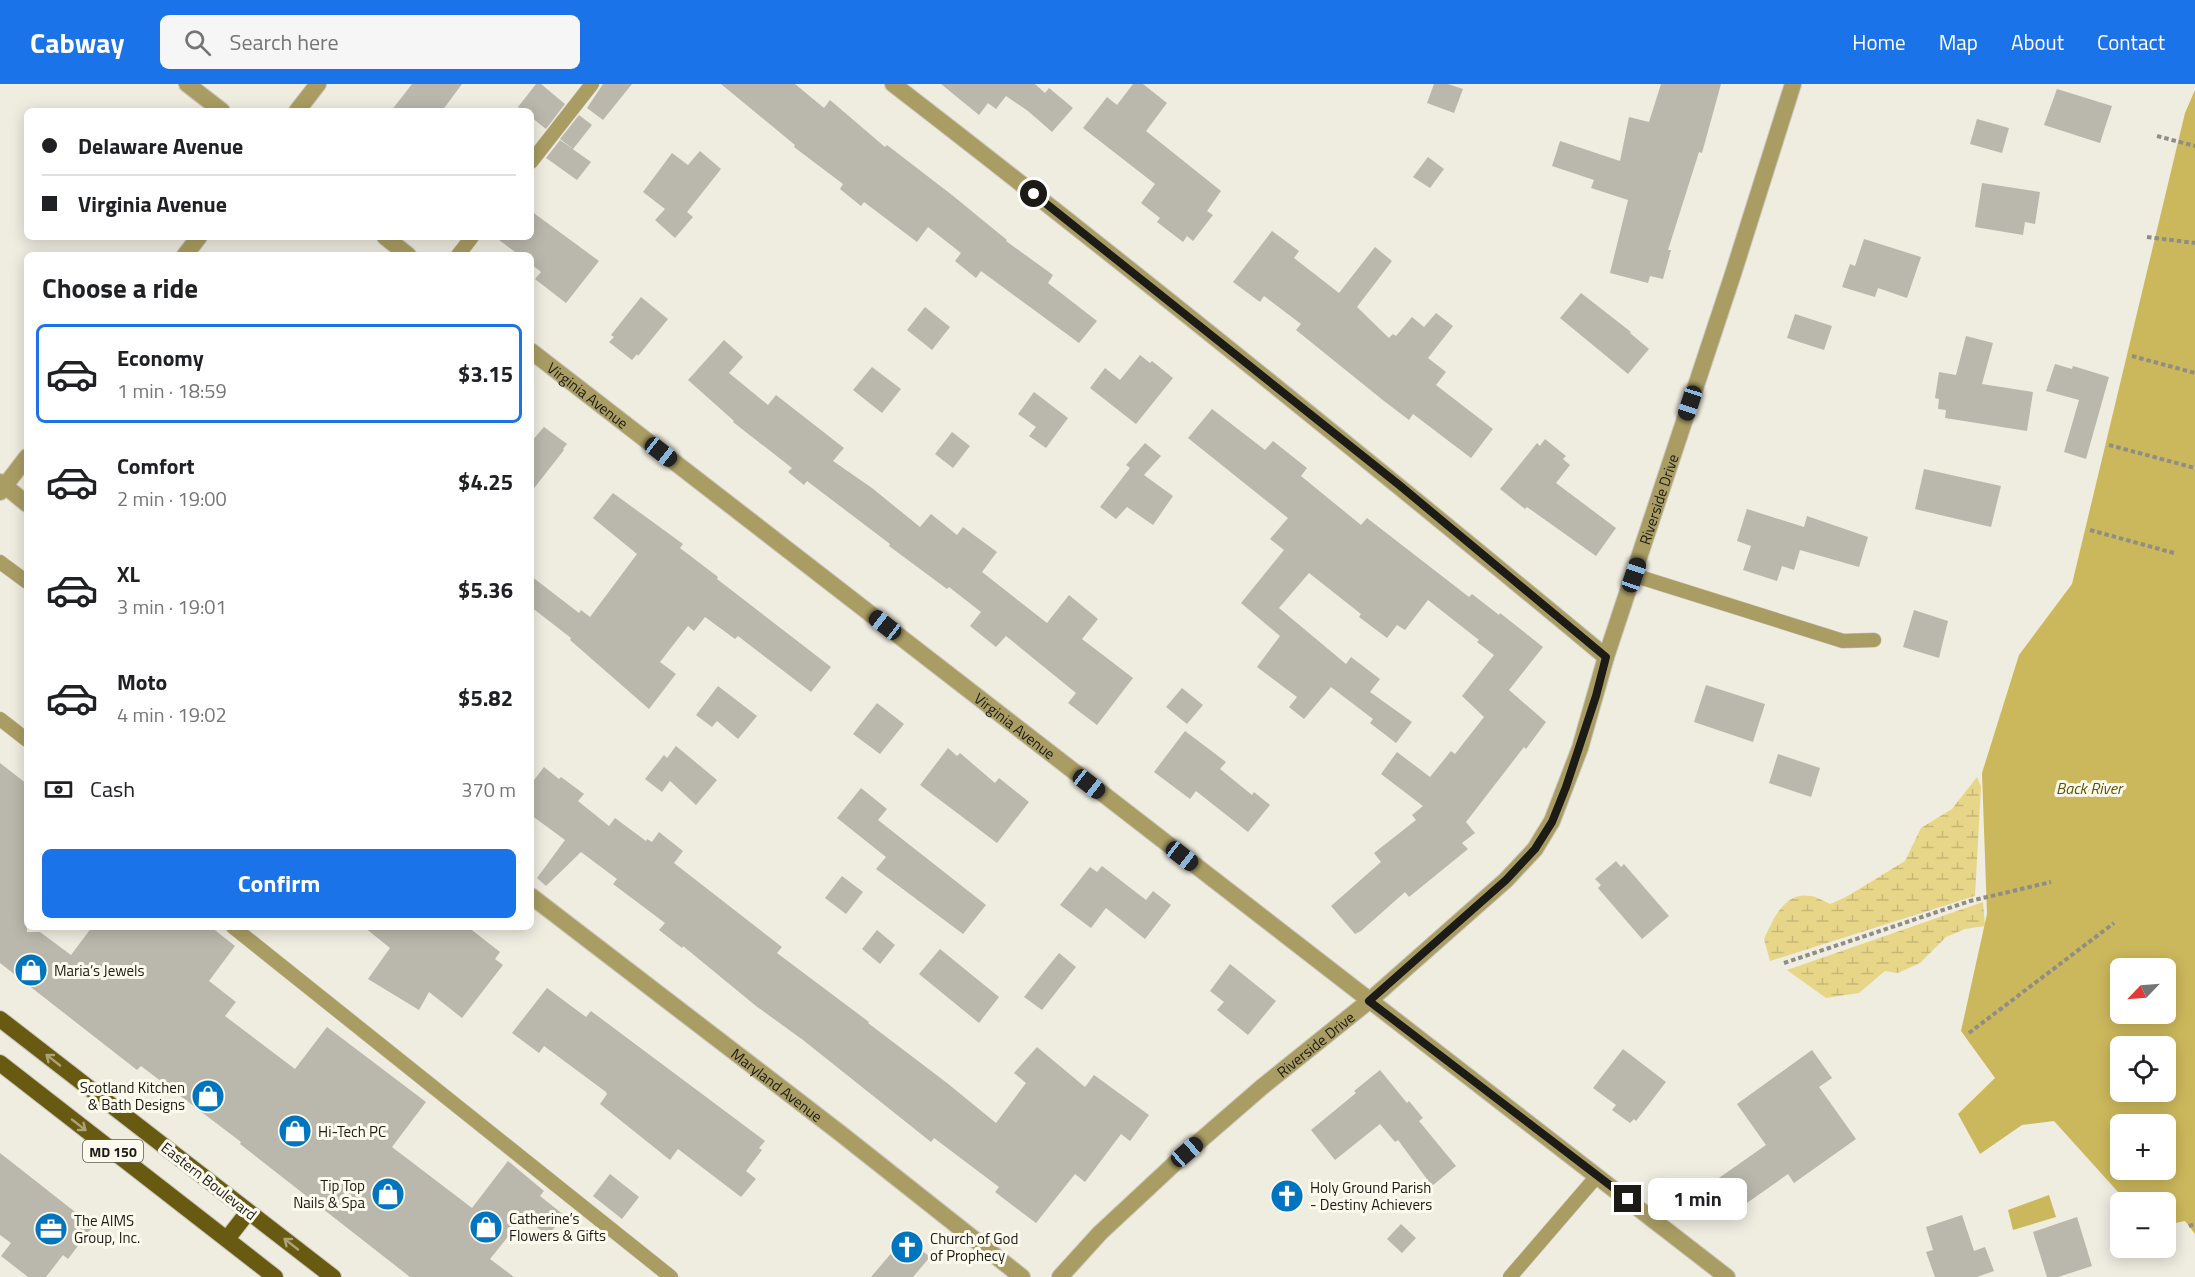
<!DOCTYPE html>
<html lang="en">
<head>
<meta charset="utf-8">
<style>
  :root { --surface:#fff; --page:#f6f6f6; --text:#202124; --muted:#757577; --line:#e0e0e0; --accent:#1a73e8 }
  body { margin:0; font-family:"Titillium Web",sans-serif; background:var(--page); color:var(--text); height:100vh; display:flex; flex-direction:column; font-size:22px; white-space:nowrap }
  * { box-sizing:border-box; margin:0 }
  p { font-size:20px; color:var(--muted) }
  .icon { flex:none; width:33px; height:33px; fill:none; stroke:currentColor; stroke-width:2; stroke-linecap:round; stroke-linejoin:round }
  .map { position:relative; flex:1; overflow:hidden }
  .panel { position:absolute; left:24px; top:168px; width:510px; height:678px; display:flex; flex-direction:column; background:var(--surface); border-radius:9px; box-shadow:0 3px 15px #0003 }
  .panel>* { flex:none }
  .hud { position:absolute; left:24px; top:24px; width:510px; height:132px; border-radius:9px; box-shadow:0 3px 15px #0003; display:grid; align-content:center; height:132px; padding:0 18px; background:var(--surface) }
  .needle { width:39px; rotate:245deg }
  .buttons { position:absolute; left:2110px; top:874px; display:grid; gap:12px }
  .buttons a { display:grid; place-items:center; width:66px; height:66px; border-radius:9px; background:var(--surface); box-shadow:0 3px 15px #0003; font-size:30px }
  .end { position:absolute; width:27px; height:27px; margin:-14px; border:8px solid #1c1b16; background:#fff; box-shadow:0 0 0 3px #fff }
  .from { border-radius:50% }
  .bubble { position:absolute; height:42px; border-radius:9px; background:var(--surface); box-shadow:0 3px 15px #0003; font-size:20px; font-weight:700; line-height:42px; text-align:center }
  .car { position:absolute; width:18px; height:36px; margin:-18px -9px; border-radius:8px; box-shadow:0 0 4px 2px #0007; background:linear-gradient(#222 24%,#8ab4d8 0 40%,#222 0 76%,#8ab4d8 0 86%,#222 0) }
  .hud b { display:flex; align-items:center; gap:21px; height:57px; font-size:22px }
  .hud b+b { border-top:2px solid var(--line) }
  .hud i { width:15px; height:15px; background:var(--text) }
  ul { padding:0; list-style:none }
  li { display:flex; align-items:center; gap:18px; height:99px; margin:0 12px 9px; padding:0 6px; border:3px solid transparent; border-radius:9px }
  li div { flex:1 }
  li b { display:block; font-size:22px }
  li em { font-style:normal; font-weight:700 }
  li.on { border-color:var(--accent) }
  li>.icon { width:54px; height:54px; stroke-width:1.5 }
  h2 { padding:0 18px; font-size:27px; line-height:72px }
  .pay { display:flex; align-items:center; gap:15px; height:66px; padding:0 18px; font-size:22px }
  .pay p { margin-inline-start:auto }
  .action { display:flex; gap:12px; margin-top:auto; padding:12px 18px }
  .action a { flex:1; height:69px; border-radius:9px; background:var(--accent); color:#fff; font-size:24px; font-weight:700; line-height:69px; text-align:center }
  header { display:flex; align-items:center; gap:36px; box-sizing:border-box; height:84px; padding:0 30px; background:var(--accent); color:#fff }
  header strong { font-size:28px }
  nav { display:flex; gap:33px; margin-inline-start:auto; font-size:21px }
  .search { width:420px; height:54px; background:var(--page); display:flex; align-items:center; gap:15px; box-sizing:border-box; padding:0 21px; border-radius:9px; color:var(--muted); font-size:22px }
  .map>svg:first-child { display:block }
  .wetland { fill:url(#wetland-marsh) }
  .water { fill:#ccb85c; fill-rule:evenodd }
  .building { fill:#bab7ac }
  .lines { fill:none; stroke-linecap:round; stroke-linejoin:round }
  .service-casing { stroke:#c9c6bc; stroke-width:15 }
  .minor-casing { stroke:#c9c6bc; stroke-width:18 }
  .tertiary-casing { stroke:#c9c6bc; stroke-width:18 }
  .primary-casing { stroke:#c9c6bc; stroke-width:18 }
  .path { stroke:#8f8d85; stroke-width:4; stroke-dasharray:4.5 3; stroke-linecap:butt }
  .service { stroke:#aa9d63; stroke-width:14 }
  .minor { stroke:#aa9d63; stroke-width:16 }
  .tertiary { stroke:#aa9d63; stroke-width:16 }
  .primary { stroke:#695a12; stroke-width:16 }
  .oneway { stroke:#aba275 }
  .route { stroke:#1c1b16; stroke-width:8 }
  .labels { text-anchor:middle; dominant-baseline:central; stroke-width:6; stroke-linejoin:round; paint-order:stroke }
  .shield { fill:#fcfaed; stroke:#5f5e56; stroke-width:1.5 }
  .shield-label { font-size:14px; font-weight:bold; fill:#1c1b16 }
  .street-label { font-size:15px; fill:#1c1b16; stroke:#fcfaed }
  .poi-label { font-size:15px; fill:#1c1b16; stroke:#fcfaed; text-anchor:start }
  .water-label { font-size:16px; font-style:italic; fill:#5f5006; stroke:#fcfaed }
</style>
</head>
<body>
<header>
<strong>Cabway</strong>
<div class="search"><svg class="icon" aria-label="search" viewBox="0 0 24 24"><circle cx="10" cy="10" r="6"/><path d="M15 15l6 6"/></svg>Search here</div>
<nav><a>Home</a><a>Map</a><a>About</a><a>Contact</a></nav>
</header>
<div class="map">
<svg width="2195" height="1193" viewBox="0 0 2195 1193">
  <defs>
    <pattern id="wetland-marsh" width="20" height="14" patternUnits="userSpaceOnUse" patternTransform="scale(1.5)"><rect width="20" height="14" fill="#e8d688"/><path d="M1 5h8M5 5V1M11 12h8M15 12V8" fill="none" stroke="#c6b775"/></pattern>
  </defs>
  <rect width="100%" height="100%" fill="#efece0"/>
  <!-- wetland -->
  <path class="wetland" d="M1977,693L1981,703L1975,812L1770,877L1764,855C1773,836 1784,807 1811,812C1817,813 1824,817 1830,820L1846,813L1905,777L1921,744L1952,725Z
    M1983,818L1985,842L1965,845L1946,853L1920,879L1898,889L1885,887L1859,909L1826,914L1787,886Z"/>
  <!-- water -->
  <path class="water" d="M2195,6V1150L2185,1137L2166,1141V1119H2128L2054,1037L2022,1041L1980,1070L1958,1030L1995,994L1961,947L1987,830L1982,689L2019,571L2072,500L2185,29ZM2121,885H2166V930H2121ZM2121,963H2166V1008H2121ZM2121,1041H2166V1086H2121Z
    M2049,1111L2056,1133L2013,1146L2008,1126Z"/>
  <!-- building -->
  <path class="building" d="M412,0H462L442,27H391Z
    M536,0H541L565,20L546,45L531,33V27H523L518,23Z
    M603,0H632L603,36L587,24Z
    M721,0H795L824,24L830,16L885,63L887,61L952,111L1007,156L1006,157L1053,191L1048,199L1097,237L1079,259L981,187L976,194L955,177L961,169L928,143L917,158L864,118L861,122L840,105L843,100L794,63L795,61Z
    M941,0H1035L1045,9L1049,4L1073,24L1052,48L1028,27L1006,12L996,25L988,19L979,31Z
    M1133,0H1143L1167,19L1146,47L1221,107L1207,127L1213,131L1193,157L1187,152L1183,158L1157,138L1160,134L1141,119L1155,100L1083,44L1107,13L1117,21Z
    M1434,0H1448L1463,5L1454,29L1427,19Z
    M1661,0H1721L1702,69L1699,68L1668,166H1671L1663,195L1650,192L1648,199L1610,189L1628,116L1591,104L1594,96L1552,82L1560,57L1620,77L1629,33L1649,38Z
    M2057,5L2112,22L2100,59L2044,41Z
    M579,31L592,41L573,65L560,55Z
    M1977,35L2009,44L2002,69L1970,60Z
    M560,56L591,78L577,96L546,74Z
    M700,67L721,85L687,128L693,133L675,154L655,136L665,125L643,108L672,69L688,81Z
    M1428,73L1444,85L1430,104L1413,93Z
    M1982,99L2040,108L2035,140L2025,138L2023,151L1975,143Z
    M531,127L599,177L566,219L535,195L541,188L531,180V171H519L495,153H531Z
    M1272,147L1299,167L1294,174L1339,209L1375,163L1392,177L1357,223L1389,254L1393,250L1396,252L1412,233L1424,243L1436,229L1453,242L1428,274L1446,288L1436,301L1493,345L1471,374L1413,330L1409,336L1384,317L1296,246L1301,240L1264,212L1260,218L1233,198Z
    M1864,155L1921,173L1907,214L1878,204L1875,213L1842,203L1850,180L1855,182Z
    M1581,209L1631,248L1630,249L1649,265L1628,290L1560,234Z
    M641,213L668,235L638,272L637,270L632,276L609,258L614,253L611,251Z
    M925,223L950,243L932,266L907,246Z
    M1795,230L1832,242L1824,266L1787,254Z
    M1966,252L1993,259L1982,300L2033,308L2027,347L1945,334L1946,326L1938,325L1939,315L1935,314L1939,288L1956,291Z
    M724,256L743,273L729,289L768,321L776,311L844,364L833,377L872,404L920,443L931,430L957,451L963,443L997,468L982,488L1047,539L1069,511L1098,535L1082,555L1133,594L1097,641L1068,619L1076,609L1006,552L996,563L970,542L981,528L949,503L947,505L889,462L890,460L807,397L804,401L788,388L792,384L733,338L734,337L688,296Z
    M1140,271L1150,279L1152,277L1173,294L1136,340L1090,304L1105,284L1120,296Z
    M2055,280L2072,285L2073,282L2109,293L2086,375L2064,368L2079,316L2046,307Z
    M872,283L901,305L882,329L853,306Z
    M1034,308L1068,334L1046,364L1029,352L1036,343L1018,330Z
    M1212,325L1265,366L1273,357L1307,384L1301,392L1361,441L1367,434L1469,513L1472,510L1499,531L1500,529L1543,563L1509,606L1546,638L1526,665L1524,663L1466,738L1475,749L1462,759L1468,765L1409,813L1405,808L1361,847L1355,850L1331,822L1381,778L1374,769L1416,736L1412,731L1423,722L1381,690L1397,668L1430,693L1451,667L1455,670L1484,633L1462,612L1494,571L1477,558L1479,556L1428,516L1405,546L1397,541L1387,554L1359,533L1361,530L1309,489L1279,524L1346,580L1351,573L1380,595L1370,608L1412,638L1396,659L1370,639L1373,635L1331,603L1304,635L1289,623L1297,613L1257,583L1280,552L1241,519L1284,466L1270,455L1288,434L1188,354Z
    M544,343L567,360L563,365L564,366L531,408V358Z
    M952,348L970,362L953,384L935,370Z
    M1545,355L1566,372L1563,375L1570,381L1556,399L1616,444L1596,472L1527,423L1525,425L1500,405L1537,359L1540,362Z
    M1145,359L1161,372L1144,391L1173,412L1153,441L1127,423L1116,435L1100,423L1130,384L1126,381Z
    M1924,385L2001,402L1991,443L1915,425Z
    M613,409L683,460L680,464L718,493L717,495L831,583L811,608L738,552L735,555L705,533L694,547L688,542L660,578L676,590L649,625L570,556L571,554L531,523V492L579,529L581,526L590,533L637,470L593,434Z
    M1747,425L1804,443L1807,432L1868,453L1859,483L1800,466L1794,486L1782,482L1777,497L1743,486L1751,462L1737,457Z
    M1914,526L1948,537L1939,574L1903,563Z
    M1706,601L1765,620L1753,658L1694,638Z
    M718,602L757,632L738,655L717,637L712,643L696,631Z
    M1182,604L1203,621L1187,640L1166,623Z
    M877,619L904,640L880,670L853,650Z
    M1185,647L1226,678L1220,685L1252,711L1254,708L1270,721L1248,748L1196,707L1190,715L1154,688Z
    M676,662L717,696L696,721L670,697L662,708L645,695L664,671L667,674Z
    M948,664L957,672L960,669L995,699L999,694L1029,718L997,759L920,701Z
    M1778,670L1820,684L1811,713L1769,699Z
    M0,679L27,700V848H40L71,871L92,843H211L235,862L209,897L236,918L225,932L295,985L327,943L426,1018L392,1063L472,1124L508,1077L544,1107L540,1112L564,1131L548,1152L524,1133L490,1175L514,1193H410L240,1060L241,1058L141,982L137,986L0,879Z
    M544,683L559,695L561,693L584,710L578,717L609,742L615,734L646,757L647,755L652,758L659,748L683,767L674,779L782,863L777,869L869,938L868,939L947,999L996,1039L1026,999L1014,989L1037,963L1085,1003L1094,991L1149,1031L1130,1057L1121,1050L1085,1098L1075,1090L1036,1139L995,1108L999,1103L934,1054L931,1058L803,956L756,922L683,862L682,864L659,846L665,839L613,800L617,795L581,768L546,802L537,794L565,756L531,731V700Z
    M861,704L887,725L878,736L986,821L963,850L876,785L886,773L837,734Z
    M1616,777L1621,783L1624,780L1669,832L1642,855L1598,804L1601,801L1595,795Z
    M1102,782L1146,816L1153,807L1171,821L1145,855L1106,824L1091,844L1060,821L1090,783L1097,788Z
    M842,792L863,808L846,830L825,814Z
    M364,843H468L500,868L495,875L503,881L462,934L429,908L419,926L368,895L390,864Z
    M877,846L895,861L880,880L862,865Z
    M940,865L999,913L979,939L919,890Z
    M1059,869L1076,883L1042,926L1024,913Z
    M1230,880L1276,917L1248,951L1217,926L1224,918L1210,907Z
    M547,904L586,933L591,927L765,1057L759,1064L762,1066L746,1087L756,1095L741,1113L678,1065L670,1076L600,1020L607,1010L606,1008L544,962L539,969L512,949Z
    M1623,965L1666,998L1636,1037L1634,1035L1630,1039L1612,1026L1616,1021L1593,1004Z
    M1812,966L1832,994L1819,1003L1856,1055L1794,1099L1788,1090L1737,1126L1716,1096L1766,1061L1737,1020Z
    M1380,986L1407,1019L1409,1017L1423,1034L1419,1037L1456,1082L1432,1102L1398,1056L1395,1058L1380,1040L1335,1076L1311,1046L1356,1009L1354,1007Z
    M0,1069L93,1142L68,1175L63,1171L46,1193H28L1,1172L11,1159L0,1151Z
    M610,1090L639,1113L622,1135L593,1112Z
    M1962,1131L1974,1167L1985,1163L1994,1187L1977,1193H1935L1926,1168L1933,1166L1926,1143Z
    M2077,1133L2092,1182L2058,1193H2047L2033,1148Z
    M1401,1140L1416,1154L1402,1169L1387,1155Z
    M905,1153L930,1173L913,1193H871Z"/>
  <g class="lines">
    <defs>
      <path id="service" d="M531,78L592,0
        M458,171L472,153
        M0,478L27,498
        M1633,491L1843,557L1874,556
        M0,635L27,656
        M233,843L671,1193
        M1510,1193L1597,1092"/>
      <g id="minor">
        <path d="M187,0L222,27"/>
        <path d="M893,0C1134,186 1371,378 1606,573"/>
        <path d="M297,27L318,0"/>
        <path d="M385,153L408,171"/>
        <path d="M185,171L199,153"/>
        <path id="s1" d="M531,267L1727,1193"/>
        <path d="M0,398L27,420"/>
        <path d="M0,408L27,373"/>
        <path id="s2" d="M531,812L840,1049L1022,1193"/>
      </g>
      <g id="tertiary">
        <path id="s3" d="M1060,1193L1100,1149L1187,1068L1262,1003L1369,917L1506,796L1535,765L1552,737L1580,664L1606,573L1733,190L1793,0"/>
      </g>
      <path id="primary" d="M0,935L333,1193
        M0,979L275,1193
        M227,1155L248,1128"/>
    </defs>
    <!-- service casing -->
    <use href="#service" class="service-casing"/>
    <!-- minor casing -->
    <use href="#minor" class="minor-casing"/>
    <!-- tertiary casing -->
    <use href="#tertiary" class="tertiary-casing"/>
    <!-- primary casing -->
    <use href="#primary" class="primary-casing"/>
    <!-- path -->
    <path class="path" d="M2157,52L2195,62
      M2147,153L2195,159
      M2132,272L2195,289
      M2109,361L2195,384
      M2090,446L2174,469
      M1784,879L1970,817L2051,798
      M1969,949L2114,839
      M2189,1142L2195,1140"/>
    <!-- service -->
    <use href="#service" class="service"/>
    <!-- minor -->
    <use href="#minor" class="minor"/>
    <!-- tertiary -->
    <use href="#tertiary" class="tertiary"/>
    <!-- primary -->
    <use href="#primary" class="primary"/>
  </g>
  <!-- one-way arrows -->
  <defs><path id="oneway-shaft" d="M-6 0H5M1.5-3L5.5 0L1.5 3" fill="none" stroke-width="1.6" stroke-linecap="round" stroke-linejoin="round" transform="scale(1.5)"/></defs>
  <g class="oneway">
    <use href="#oneway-shaft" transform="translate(53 976) rotate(-142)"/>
    <use href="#oneway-shaft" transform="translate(79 1041) rotate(38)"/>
    <use href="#oneway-shaft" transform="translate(291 1160) rotate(-142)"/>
  </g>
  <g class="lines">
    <!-- route -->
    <path class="route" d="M1034,110L1398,400L1606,573L1596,612L1566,703L1552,738L1535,765L1506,796L1369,917L1628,1115"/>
  </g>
  <!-- icons -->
  <defs>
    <symbol id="shop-disc" viewBox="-11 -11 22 22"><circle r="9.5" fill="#0075bf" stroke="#fcfaed"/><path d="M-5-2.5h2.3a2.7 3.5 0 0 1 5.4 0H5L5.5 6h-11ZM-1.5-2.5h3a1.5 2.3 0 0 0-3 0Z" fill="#fff"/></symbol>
    <symbol id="church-disc" viewBox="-11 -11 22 22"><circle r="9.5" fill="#0075bf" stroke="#fcfaed"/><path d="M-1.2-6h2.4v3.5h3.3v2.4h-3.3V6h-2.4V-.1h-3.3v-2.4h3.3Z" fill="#fff"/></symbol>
    <symbol id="office-disc" viewBox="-11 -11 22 22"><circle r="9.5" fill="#0075bf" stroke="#fcfaed"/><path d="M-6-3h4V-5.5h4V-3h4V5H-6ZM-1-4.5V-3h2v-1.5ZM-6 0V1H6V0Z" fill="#fff"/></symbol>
  </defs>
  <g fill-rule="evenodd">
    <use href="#shop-disc" x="12" y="867" width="38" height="38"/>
    <use href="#shop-disc" x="189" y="993" width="38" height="38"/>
    <use href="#shop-disc" x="276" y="1028" width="38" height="38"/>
    <use href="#shop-disc" x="369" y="1091" width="38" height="38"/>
    <use href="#church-disc" x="1268" y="1093" width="38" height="38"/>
    <use href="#shop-disc" x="467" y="1124" width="38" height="38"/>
    <use href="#office-disc" x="32" y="1126" width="38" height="38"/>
    <use href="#church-disc" x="888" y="1144" width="38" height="38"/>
  </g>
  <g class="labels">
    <!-- shield labels -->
    <rect class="shield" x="83" y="1056" width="60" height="22" rx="4.5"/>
    <g class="shield-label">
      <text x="113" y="1067">MD 150</text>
    </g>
    <!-- street labels -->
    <g class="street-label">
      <text stroke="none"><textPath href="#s1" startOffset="72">Virginia Avenue</textPath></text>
      <text stroke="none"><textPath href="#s3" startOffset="1012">Riverside Drive</textPath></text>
      <text stroke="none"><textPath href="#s1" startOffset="612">Virginia Avenue</textPath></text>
      <text stroke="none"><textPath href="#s3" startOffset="346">Riverside Drive</textPath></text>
      <text stroke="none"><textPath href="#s2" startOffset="310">Maryland Avenue</textPath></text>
      <text transform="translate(209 1097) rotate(38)">Eastern Boulevard</text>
    </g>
    <!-- poi labels -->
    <g class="poi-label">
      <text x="54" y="886">Maria’s Jewels</text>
      <text x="185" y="1003" text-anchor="end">Scotland Kitchen<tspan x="185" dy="17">&amp; Bath Designs</tspan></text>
      <text x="318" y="1047">Hi-Tech PC</text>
      <text x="365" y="1101" text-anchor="end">Tip Top<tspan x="365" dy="17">Nails &amp; Spa</tspan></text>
      <text x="1310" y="1103">Holy Ground Parish<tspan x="1310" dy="17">- Destiny Achievers</tspan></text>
      <text x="509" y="1134">Catherine’s<tspan x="509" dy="17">Flowers &amp; Gifts</tspan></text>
      <text x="74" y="1136">The AIMS<tspan x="74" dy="17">Group, Inc.</tspan></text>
      <text x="930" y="1154">Church of God<tspan x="930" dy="17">of Prophecy</tspan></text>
    </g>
    <!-- water labels -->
    <g class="water-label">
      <text x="2089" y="704">Back River</text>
    </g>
  </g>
</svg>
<div class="buttons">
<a><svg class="needle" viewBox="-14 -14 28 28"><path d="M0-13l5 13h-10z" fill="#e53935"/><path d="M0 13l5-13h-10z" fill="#757577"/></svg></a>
<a><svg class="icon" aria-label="locate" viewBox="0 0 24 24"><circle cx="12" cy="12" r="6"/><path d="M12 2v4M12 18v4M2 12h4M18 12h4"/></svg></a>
<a>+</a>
<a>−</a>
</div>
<i class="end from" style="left:1034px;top:110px"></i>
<i class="end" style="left:1628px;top:1115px"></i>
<div class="bubble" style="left:1648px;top:1094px;width:99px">1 min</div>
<i class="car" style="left:1690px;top:319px;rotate:198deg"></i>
<i class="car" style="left:661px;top:368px;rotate:128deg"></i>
<i class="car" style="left:1634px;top:491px;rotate:19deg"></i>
<i class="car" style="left:885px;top:541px;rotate:308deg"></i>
<i class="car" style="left:1089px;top:700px;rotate:128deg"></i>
<i class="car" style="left:1182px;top:772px;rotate:128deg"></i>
<i class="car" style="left:1187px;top:1068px;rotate:49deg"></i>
<div class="hud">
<b><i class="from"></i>Delaware Avenue</b>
<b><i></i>Virginia Avenue</b>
</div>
<section class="panel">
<h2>Choose a ride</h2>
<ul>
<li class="on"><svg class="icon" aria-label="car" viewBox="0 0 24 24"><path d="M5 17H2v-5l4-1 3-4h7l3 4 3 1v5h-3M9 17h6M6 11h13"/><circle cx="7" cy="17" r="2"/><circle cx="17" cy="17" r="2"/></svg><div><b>Economy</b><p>1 min · 18:59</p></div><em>$3.15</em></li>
<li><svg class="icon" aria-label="car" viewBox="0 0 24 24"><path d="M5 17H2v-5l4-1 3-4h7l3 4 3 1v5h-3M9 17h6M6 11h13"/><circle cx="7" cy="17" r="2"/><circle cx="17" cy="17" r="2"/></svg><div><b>Comfort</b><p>2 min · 19:00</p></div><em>$4.25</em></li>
<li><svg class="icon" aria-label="car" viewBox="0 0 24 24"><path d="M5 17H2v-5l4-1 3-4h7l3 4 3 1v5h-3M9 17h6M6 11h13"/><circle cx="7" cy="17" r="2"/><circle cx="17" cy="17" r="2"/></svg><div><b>XL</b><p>3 min · 19:01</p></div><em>$5.36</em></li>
<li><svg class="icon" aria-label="car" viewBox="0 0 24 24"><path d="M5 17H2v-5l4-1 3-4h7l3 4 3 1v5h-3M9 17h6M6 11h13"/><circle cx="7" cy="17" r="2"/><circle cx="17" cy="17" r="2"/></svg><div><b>Moto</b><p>4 min · 19:02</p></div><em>$5.82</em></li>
</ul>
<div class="pay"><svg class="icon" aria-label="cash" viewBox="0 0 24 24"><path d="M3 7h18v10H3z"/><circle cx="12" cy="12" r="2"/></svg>Cash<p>370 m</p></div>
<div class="action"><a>Confirm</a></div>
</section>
</div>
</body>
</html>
